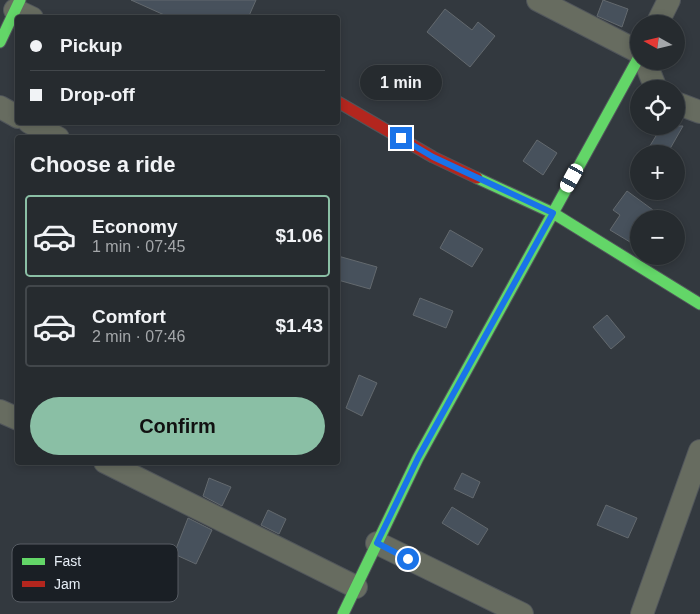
<!DOCTYPE html>
<html lang="en">
<head>
<meta charset="utf-8">
<style>
  :root { --surface:#262b2f; --page:#32373b; --text:#f1f3f6; --muted:#a4a7aa; --line:#42474b; --accent:#8abfa5 }
  body { margin:0; font-family:Arial,sans-serif; background:var(--page); color:var(--text); height:100vh; display:flex; flex-direction:column; font-size:19px; white-space:nowrap }
  * { box-sizing:border-box; margin:0 }
  p { font-size:16px; color:var(--muted) }
  .icon { flex:none; width:28px; height:28px; fill:none; stroke:currentColor; stroke-width:2; stroke-linecap:round; stroke-linejoin:round }
  .map { position:relative; flex:1; overflow:hidden }
  .drawer { position:absolute; left:15px; top:135px; width:325px; height:330px; display:flex; flex-direction:column; background:var(--surface); border-radius:5px; box-shadow:0 2px 8px #0003,0 0 0 1px var(--line) }
  .drawer>* { flex:none }
  .hud { position:absolute; left:15px; top:15px; width:325px; height:110px; border-radius:5px; box-shadow:0 2px 8px #0003,0 0 0 1px var(--line); display:grid; align-content:center; height:110px; padding:0 15px; background:var(--surface) }
  .needle { width:32px; rotate:278deg }
  .controls { position:absolute; left:630px; top:15px; display:grid; gap:10px }
  .controls a { display:grid; place-items:center; width:55px; height:55px; border-radius:50%; background:var(--surface); box-shadow:0 2px 8px #0003,0 0 0 1px var(--line); font-size:25px }
  .end { position:absolute; width:22px; height:22px; margin:-11px; border:6px solid #1a73e8; background:#fff; box-shadow:0 0 0 2px #fff }
  .from { border-radius:50% }
  .bubble { position:absolute; height:35px; border-radius:18px; background:var(--surface); box-shadow:0 2px 8px #0003,0 0 0 1px var(--line); font-size:16px; font-weight:700; line-height:35px; text-align:center }
  .car { position:absolute; width:15px; height:30px; margin:-15px -8px; border-radius:6px; box-shadow:0 0 4px 1px #0007; background:linear-gradient(#fff 24%,#345 0 40%,#fff 0 76%,#345 0 86%,#fff 0) }
  .hud b { display:flex; align-items:center; gap:18px; height:48px; font-size:19px }
  .hud b+b { border-top:1px solid var(--line) }
  .hud i { width:12px; height:12px; background:var(--text) }
  ul { padding:0; list-style:none }
  li { display:flex; align-items:center; gap:15px; height:82px; margin:0 10px 8px; padding:0 5px; border:2px solid var(--line); border-radius:5px }
  li div { flex:1 }
  li b { display:block; font-size:19px }
  li em { font-style:normal; font-weight:700 }
  li.current { border-color:var(--accent) }
  li>.icon { width:45px; height:45px; stroke-width:1.5 }
  h2 { padding:0 15px; font-size:22px; line-height:60px }
  .button { display:flex; gap:10px; margin-top:auto; padding:10px 15px }
  .button a { flex:1; height:58px; border-radius:30px; background:var(--accent); color:#111; font-size:20px; font-weight:700; line-height:58px; text-align:center }
  .map>svg:first-child { display:block }
  .building { fill:#47515c; stroke:#63696e }
  .lines { fill:none; stroke-linecap:round; stroke-linejoin:round }
  .street-casing { stroke:#51565b; stroke-width:24 }
  .fast-casing { stroke:#51565b; stroke-width:13 }
  .jam-casing { stroke:#51565b; stroke-width:13 }
  .street { stroke:#676c60; stroke-width:22 }
  .fast { stroke:#63d668; stroke-width:11 }
  .jam { stroke:#b3261e; stroke-width:11 }
  .route { stroke:#1a73e8; stroke-width:6 }
  .key { fill:#1a1f25; stroke:#585d64; stroke-width:1 }
  .key-label { font-size:14px; fill:#e7eef6 }
</style>
</head>
<body>
<div class="map">
<svg width="700" height="614" viewBox="0 0 700 614">
  <rect width="100%" height="100%" fill="#33393f"/>
  <!-- building -->
  <path class="building" d="M131,0H256L248,18H171Z
    M603,0L628,9L622,27L597,16Z
    M445,9L472,30L478,22L495,36L470,67L427,32Z
    M662,126H683L667,154H645Z
    M537,140L557,153L543,175L523,161Z
    M627,191L653,210L646,219H639V229L630,242L610,230L620,215L613,210Z
    M450,230L483,249L472,267L440,248Z
    M338,256L377,267L370,289L338,280Z
    M420,298L453,311L446,328L413,315Z
    M607,315L625,337L611,349L593,327Z
    M359,375L377,383L362,416L346,408Z
    M462,473L480,482L473,498L454,489Z
    M209,478L231,487L222,506L203,496Z
    M606,505L637,518L628,538L597,525Z
    M452,507L488,529L478,545L442,523Z
    M268,510L286,519L279,534L261,525Z
    M188,518L212,530L196,564L174,554Z"/>
  <g class="lines">
    <defs>
      <path id="street" d="M538,0L639,52
        M15,10L32,18
        M657,24L669,0
        M645,61L656,89
        M676,103L700,112
        M0,107L18,117
        M29,122L58,138
        M0,411L18,419
        M105,462L356,587
        M377,543L522,614
        M642,614L700,451"/>
      <path id="fast" d="M0,42L20,0
        M477,178L553,213L700,304
        M343,614L418,458L639,57"/>
      <path id="jam" d="M338,102L433,157L477,178"/>
    </defs>
    <!-- street casing -->
    <use href="#street" class="street-casing"/>
    <!-- fast casing -->
    <use href="#fast" class="fast-casing"/>
    <!-- jam casing -->
    <use href="#jam" class="jam-casing"/>
    <!-- street -->
    <use href="#street" class="street"/>
    <!-- fast -->
    <use href="#fast" class="fast"/>
    <!-- jam -->
    <use href="#jam" class="jam"/>
  </g>
  <g class="lines">
    <!-- route -->
    <path class="route" d="M401,138L433,157L553,213L418,458L377,543L408,559"/>
  </g>
  <!-- legend -->
  <rect x="12" y="544" width="166" height="58" rx="8" class="key"/>
  <rect x="22" y="558" width="23" height="7" fill="#63d668"/>
  <rect x="22" y="581" width="23" height="6" fill="#b3261e"/>
  <g class="key-label">
    <text x="54" y="566">Fast</text>
    <text x="54" y="589">Jam</text>
  </g>
</svg>
<div class="controls">
<a><svg class="needle" viewBox="-14 -14 28 28"><path d="M0-13l5 13h-10z" fill="#e53935"/><path d="M0 13l5-13h-10z" fill="#a4a7aa"/></svg></a>
<a><svg class="icon" aria-label="locate" viewBox="0 0 24 24"><circle cx="12" cy="12" r="6"/><path d="M12 2v4M12 18v4M2 12h4M18 12h4"/></svg></a>
<a>+</a>
<a>−</a>
</div>
<i class="end from" style="left:408px;top:559px"></i>
<i class="end" style="left:401px;top:138px"></i>
<div class="bubble" style="left:360px;top:65px;width:82px">1 min</div>
<i class="car" style="left:572px;top:178px;rotate:209deg"></i>
<div class="hud">
<b><i class="from"></i>Pickup</b>
<b><i></i>Drop-off</b>
</div>
<section class="drawer">
<h2>Choose a ride</h2>
<ul>
<li class="current"><svg class="icon" aria-label="car" viewBox="0 0 24 24"><path d="M5 17H2v-5l4-1 3-4h7l3 4 3 1v5h-3M9 17h6M6 11h13"/><circle cx="7" cy="17" r="2"/><circle cx="17" cy="17" r="2"/></svg><div><b>Economy</b><p>1 min · 07:45</p></div><em>$1.06</em></li>
<li><svg class="icon" aria-label="car" viewBox="0 0 24 24"><path d="M5 17H2v-5l4-1 3-4h7l3 4 3 1v5h-3M9 17h6M6 11h13"/><circle cx="7" cy="17" r="2"/><circle cx="17" cy="17" r="2"/></svg><div><b>Comfort</b><p>2 min · 07:46</p></div><em>$1.43</em></li>
</ul>
<div class="button"><a>Confirm</a></div>
</section>
</div>
</body>
</html>
